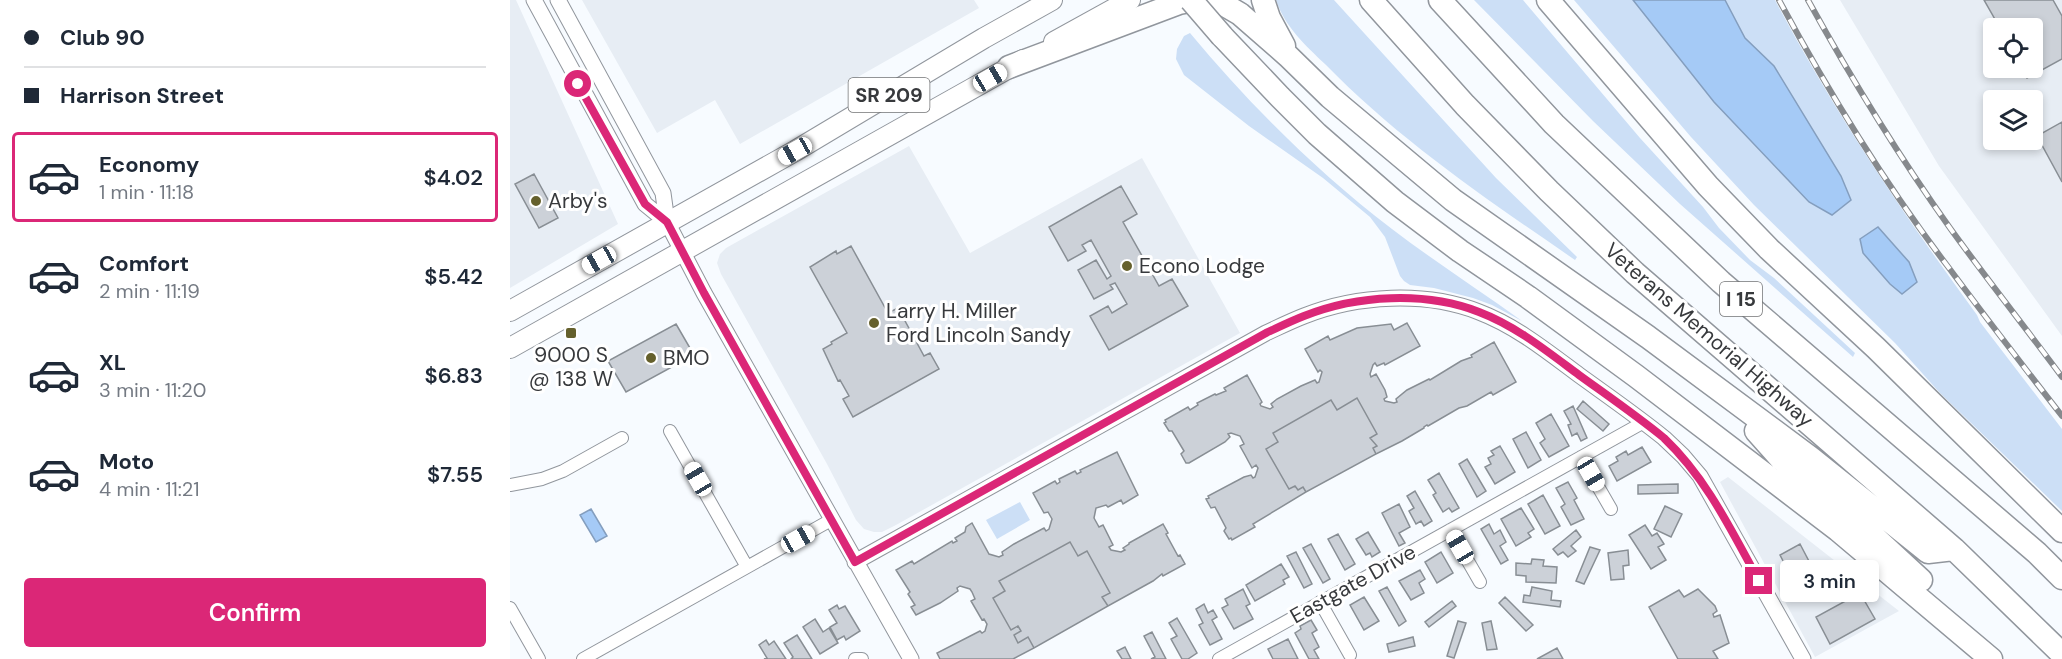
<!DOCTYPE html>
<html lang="en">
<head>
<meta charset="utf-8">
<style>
  :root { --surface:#fff; --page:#f2f2f3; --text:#1f2937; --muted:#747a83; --line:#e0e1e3; --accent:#db2777 }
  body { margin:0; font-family:"DM Sans",sans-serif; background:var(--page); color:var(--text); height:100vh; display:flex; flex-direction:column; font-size:22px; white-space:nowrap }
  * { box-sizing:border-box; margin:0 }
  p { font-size:20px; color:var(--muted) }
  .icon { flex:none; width:33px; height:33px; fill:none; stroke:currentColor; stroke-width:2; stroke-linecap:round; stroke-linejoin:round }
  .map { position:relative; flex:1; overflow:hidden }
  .details { display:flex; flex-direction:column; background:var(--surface); width:510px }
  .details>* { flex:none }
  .guide { display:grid; align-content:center; height:132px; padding:0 24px; background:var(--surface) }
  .tools { position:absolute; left:1473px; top:18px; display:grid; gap:12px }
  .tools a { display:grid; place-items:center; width:60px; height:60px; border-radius:6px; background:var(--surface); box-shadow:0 3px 9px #0003; font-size:30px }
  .end { position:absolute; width:27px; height:27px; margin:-14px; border:8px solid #db2777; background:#fff; box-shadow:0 0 0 3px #fff }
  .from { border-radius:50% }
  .bubble { position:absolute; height:42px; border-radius:6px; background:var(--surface); box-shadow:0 3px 9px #0003; font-size:20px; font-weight:600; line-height:42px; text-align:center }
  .car { position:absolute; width:18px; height:36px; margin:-18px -9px; border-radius:8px; box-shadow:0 0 4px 2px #0007; background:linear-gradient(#fff 24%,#345 0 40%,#fff 0 76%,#345 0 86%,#fff 0) }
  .guide b { display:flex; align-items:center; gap:21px; height:57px; font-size:22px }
  .guide b+b { border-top:2px solid var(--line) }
  .guide i { width:15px; height:15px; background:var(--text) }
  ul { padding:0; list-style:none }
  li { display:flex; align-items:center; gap:18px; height:90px; margin:0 12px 9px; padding:0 12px; border:3px solid transparent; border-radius:6px }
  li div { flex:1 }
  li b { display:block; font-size:22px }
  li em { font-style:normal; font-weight:600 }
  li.active { border-color:var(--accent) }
  li>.icon { width:54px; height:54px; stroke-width:1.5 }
  .action { display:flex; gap:12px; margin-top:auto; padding:12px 24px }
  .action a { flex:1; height:69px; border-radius:6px; background:var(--accent); color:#fff; font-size:24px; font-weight:600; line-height:69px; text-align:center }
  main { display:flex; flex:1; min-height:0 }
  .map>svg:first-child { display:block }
  .built { fill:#e7edf4; fill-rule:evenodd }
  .green { fill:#ccdff6 }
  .water { fill:#a5caf6; stroke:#849ebe; stroke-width:1.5 }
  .building { fill:#ccd1d8; stroke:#888e94; stroke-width:1.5 }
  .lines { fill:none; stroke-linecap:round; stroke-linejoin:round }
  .minor-casing { stroke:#91969d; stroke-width:14 }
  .tertiary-casing { stroke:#91969d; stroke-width:17 }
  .primary-casing { stroke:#91969d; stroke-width:22 }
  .motorway-casing { stroke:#91969d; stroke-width:25 }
  .minor { stroke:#fff; stroke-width:12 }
  .tertiary { stroke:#fff; stroke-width:15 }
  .primary { stroke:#fff; stroke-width:20 }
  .motorway { stroke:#fff; stroke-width:22 }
  .rail-casing { stroke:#86898d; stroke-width:6 }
  .rail { stroke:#fff; stroke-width:4; stroke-dasharray:11; stroke-linecap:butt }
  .motorway-bridge-casing { stroke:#91969d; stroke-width:25; stroke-linecap:butt }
  .motorway-bridge { stroke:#fff; stroke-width:22 }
  .route { stroke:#db2777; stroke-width:8 }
  .poi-dot { fill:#65602c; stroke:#fff; stroke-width:2 }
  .labels { text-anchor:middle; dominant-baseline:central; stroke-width:6; stroke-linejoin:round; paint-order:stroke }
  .shield { fill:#fff; stroke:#737476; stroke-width:1.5 }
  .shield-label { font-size:20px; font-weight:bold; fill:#37393c }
  .poi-label { font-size:21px; fill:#37393c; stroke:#fff; text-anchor:start }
  .street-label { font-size:21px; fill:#37393c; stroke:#fff }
</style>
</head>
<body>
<main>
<section class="details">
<div class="guide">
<b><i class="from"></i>Club 90</b>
<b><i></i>Harrison Street</b>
</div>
<ul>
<li class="active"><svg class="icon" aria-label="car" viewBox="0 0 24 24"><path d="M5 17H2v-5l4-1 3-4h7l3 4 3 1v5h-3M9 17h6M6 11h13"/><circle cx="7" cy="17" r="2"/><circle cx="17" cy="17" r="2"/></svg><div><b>Economy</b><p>1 min · 11:18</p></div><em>$4.02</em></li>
<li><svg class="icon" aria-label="car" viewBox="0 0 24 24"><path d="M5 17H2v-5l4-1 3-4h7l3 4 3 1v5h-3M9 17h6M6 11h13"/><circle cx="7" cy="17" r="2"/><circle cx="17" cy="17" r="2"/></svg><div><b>Comfort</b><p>2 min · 11:19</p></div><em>$5.42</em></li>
<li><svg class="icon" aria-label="car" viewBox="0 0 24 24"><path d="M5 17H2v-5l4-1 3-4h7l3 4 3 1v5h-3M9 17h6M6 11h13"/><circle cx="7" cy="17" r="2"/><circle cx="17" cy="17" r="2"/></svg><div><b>XL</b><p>3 min · 11:20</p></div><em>$6.83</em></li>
<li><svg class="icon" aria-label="car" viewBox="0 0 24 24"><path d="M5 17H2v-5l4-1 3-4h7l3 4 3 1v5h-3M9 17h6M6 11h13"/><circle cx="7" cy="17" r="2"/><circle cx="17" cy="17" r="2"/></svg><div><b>Moto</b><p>4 min · 11:21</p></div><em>$7.55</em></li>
</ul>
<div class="action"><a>Confirm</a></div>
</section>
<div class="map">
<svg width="1552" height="659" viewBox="0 0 1552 659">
  <rect width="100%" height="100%" fill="#f7fbff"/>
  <!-- built -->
  <path class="built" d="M0,0H6L108,224L0,288Z
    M72,0H464L469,8L230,144L205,100L147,133Z
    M1330,0H1552V336L1429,166ZM1484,28H1522V68H1484ZM1484,100H1522V140H1484Z
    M399,146L460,253L632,158L730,333L386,525L372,532H364L354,529L346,520L317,464L211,274L207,263L210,254L216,248Z
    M1218,477L1389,611L1305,657L1210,482Z"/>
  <!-- green -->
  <path class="green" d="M766,0H824L986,178L1067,257L1065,260C978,200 890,141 815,64C795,45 775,27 766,0Z
    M964,0H1013L1130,138L1193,207L1209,228L1240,260L1264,278L1345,353L1343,357L1170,204L1083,121Z
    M1064,0H1265C1323,110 1393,214 1467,315L1470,322L1552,429V511L1430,393L1385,343L1244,205L1181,137Z
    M680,33C740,105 807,172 882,229C924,261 969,290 1012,321L982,305L963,298L924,288L900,285L894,281L890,276L875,237L860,217L813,178L739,126L674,75L666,59L667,49L674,36Z
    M510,502L520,520L487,539L476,520Z"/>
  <!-- water -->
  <path class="water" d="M1123,0H1215L1235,38L1264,66L1331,176L1341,200L1322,215L1299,202L1204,102Z
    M1368,227L1399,262L1407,282L1392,294L1380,284L1353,253L1350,239Z
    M81,509L97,536L86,542L70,515Z"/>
  <!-- building -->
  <path class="building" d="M1474,0H1543L1552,16V59L1517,78L1511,68H1522V28H1490Z
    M1552,122V182L1527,136Z
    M24,174L48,218L29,228L5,184Z
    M611,186L627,214L613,222L649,286L662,279L678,306L599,350L580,316L598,306L602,313L617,304L605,283L600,285L603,289L584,299L568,270L586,260L597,279L601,276L581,240L572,245L576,251L558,261L539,227Z
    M341,246L378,313L388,308L414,356L420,353L429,369L343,417L333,399L339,396L330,380L328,381L313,349L322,344L321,342L337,333L300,267L326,251L327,254Z
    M897,323L910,346L875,365L874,363L867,366L865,363L863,365L860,374L861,377L866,374L875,390L877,397L874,399L875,401L884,403L887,402L886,399L897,390L919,379L920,380L951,361L962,357L961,355L984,342L1006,382L983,395L981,392L957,406L949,408L918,426L917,425L914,427V428L892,441L866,454L863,448L867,446L860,438L867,434L847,398L827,410L821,400L763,433L768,442L756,449L779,489L785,486L788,490L793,487L796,492L743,524L745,527L722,540L721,538L719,539L714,531L716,528L705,507L701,508L696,499L699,498L698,496L734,477L741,475L743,478L745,477L748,468L746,465L742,468L735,455L730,446L734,444L730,436L721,433L718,434L720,437L715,442L679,463H676L671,454L674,451L662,431H659L654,423L656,422L655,420L678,407L680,410L688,405L687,403L705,394L706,395L716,391L714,388L737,375L752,402L750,404L751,406L760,409L763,407L761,404L767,399L791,386L805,380L807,383L809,382L812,372L810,370L808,372L795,349L818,336L820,340L847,328L881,324L884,330Z
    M166,324L184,355L116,392L98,361Z
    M847,398L867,434L860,438L867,446L863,448L866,454L796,492L793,487L788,490L785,486L779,489L756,449L768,442L763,433L821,400L827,410Z
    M1073,401L1099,424L1093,431L1067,409Z
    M1063,406L1077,438L1071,441L1067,433L1062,436L1058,425L1061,424L1054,411Z
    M1041,414L1059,446L1039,457L1030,443L1035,439L1026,423Z
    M1016,432L1031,460L1018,468L1003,439Z
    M990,446L1005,472L985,484L975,467L981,464L978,458L984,455L981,451Z
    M1132,447L1141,462L1107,481L1099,466L1108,461L1106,457L1116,451L1118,455Z
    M607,452L628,495L613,504L611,500L598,507L596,505L586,508L584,518L589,527L593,525L603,545L599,547L601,550L611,552L615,550L613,548L619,544V543L653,524L658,533L656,534L668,556L670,555L675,564L653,576L652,574L643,581L598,606L592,597L600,593L577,551L568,556L560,542L489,581L495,591L483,598L501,630L508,626L511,631L504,635L508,643L518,637L524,648L503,659H430L427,653L470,631L472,633L475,631L477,624L474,619L472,620L461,601L465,599L462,592L460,589L450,586L447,588L448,591L430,603L406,615L401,607L405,605L398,594L400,592L386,570L402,561L404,564L442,541L443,543L447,541L445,538L455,532L456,527L462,523L479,554L489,557L493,555L492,552L504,544L534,528L536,531L539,529L542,519L538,512L534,513L523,493L545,481L547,484L550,482L549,479L565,471L567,474L571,472L570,470Z
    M957,459L976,491L967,497L949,464Z
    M929,473L949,508L942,512L939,508L933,512L923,495L926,493L918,480Z
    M1058,482L1067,498L1064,500L1074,519L1061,525L1051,507L1055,504L1046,488Z
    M1168,484V493L1128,494V485Z
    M905,491L922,521L914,526L911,521L906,524L899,511L904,508L897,496Z
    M1033,495L1050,526L1035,534L1018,504Z
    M889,504L900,527L889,533L895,543L889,546L872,513Z
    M1155,506L1172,514L1161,537L1144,529Z
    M1011,508L1024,529L1018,533L1021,537L1006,546L991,519Z
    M979,524L984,534L990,530L996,542L990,546L998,560L991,564L971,529Z
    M1135,525L1142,536L1147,533L1154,544L1148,547L1156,560L1141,569L1119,535Z
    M1066,530L1071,537L1061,546L1066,551L1058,557L1053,552L1048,555L1043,549Z
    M858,532L870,552L862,557L860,553L856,555L846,539Z
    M828,534L845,564L835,570L818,539Z
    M560,542L568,556L577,551L600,593L592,597L598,606L524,648L518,637L508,643L504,635L511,631L508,626L501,630L483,598L495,591L489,581Z
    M801,544L820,579L813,583L793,548Z
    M1290,544L1302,567L1282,578L1270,555Z
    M1080,547L1090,550L1074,584L1066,581Z
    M1118,550L1119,565L1113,566L1114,579L1101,580L1098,553Z
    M786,552L802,584L794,588L777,556Z
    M931,552L943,573L927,583L915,562Z
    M1022,559L1034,560L1033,566L1047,567L1046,583L1016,582V576L1006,575V563L1021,564Z
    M771,564L779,577L773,580L775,584L745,601L736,585Z
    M910,570L915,579L909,583L914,593L901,600L889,581Z
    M877,587L896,621L889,626L869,591Z
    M1022,587L1042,591L1041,600L1051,601L1050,607L1013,602L1014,595L1020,596Z
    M733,589L740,604L736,606L743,619L724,629L712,608L718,605L715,599Z
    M1188,589L1205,606L1207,611L1203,614L1204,617L1210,615L1219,643L1203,651L1208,659H1168L1139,607L1169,590L1174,597Z
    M1350,593L1365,619L1320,644L1306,617Z
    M854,597L869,621L854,630L840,605Z
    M995,597L1023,625L1016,631L989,603Z
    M942,601L946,606L919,627L915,622Z
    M694,604L698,613L703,610L707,617L702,620L712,639L700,645L689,625L693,623L686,609Z
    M327,605L329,609L335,606L350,631L336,640L334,636L327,640L320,627L327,623L319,610Z
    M667,618L687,653L678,659H672L661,639L667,636L659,623Z
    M305,619L313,632L319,628L328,643L310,654L293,627Z
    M801,620L807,630L802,633L809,647L804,650L809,659H799L785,633L791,629L790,626Z
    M948,621L956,623L944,658L937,656Z
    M981,621L987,649L977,650L972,623Z
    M642,632L656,659H641L645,657L634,636Z
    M287,635L302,659H281L283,657L274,643Z
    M903,637L905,646L879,652L877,644Z
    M778,639L788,659H763L758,649Z
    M256,640L259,645L264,641L276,659H254L257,658L249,645Z
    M615,647L621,659H612L607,651Z
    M1047,648L1053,659H1027Z"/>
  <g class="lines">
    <defs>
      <path id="minor" d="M160,431L237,567
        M1071,457L1101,509
        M0,485L32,479L53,471L112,438
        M940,530L970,582
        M810,602L840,655
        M0,608L29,659
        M73,659L321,520
        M345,659H352
        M709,659L1134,422"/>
      <path id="tertiary" d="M24,0L135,204L157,222L194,293L401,659
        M48,0L153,193L157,222
        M345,562L756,333C769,327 781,321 794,316C847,295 915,291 969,312C1006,326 1038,352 1069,375C1098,396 1127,416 1154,438L1173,456L1190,476L1293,659"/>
      <path id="primary" d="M544,42L620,0
        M0,311L285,151L474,38L542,0
        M0,348L513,60"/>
      <path id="motorway" d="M706,0L730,14L778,56L820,97L943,200L1138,337L1301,458L1418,552L1444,549
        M753,0L759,18L774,46
        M861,0L955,105L1039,191L1125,273L1444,549L1552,654
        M930,0L1044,124L1211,282L1527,553L1552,578
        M1038,0L1198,186L1259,249L1366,348L1552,531
        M712,36L770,97L807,134L885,202L950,251L1018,297L1126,376L1328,530L1481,659
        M499,67L669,3L685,0
        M1246,431L1270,458L1332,507L1411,580"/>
    </defs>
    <!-- minor casing -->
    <use href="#minor" class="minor-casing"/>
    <!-- tertiary casing -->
    <use href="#tertiary" class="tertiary-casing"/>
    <!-- primary casing -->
    <use href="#primary" class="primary-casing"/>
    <!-- motorway casing -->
    <use href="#motorway" class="motorway-casing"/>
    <!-- minor -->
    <use href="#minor" class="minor"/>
    <!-- tertiary -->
    <use href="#tertiary" class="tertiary"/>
    <!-- primary -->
    <use href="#primary" class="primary"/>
    <!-- motorway -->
    <use href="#motorway" class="motorway"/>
    <defs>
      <path id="rail" d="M1269,0C1319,93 1375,184 1439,268C1476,318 1514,367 1552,416
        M1298,0C1341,78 1388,155 1440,228C1476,278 1515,327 1552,377"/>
    </defs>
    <!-- rail casing -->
    <use href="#rail" class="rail-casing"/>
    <!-- rail -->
    <use href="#rail" class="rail"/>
    <defs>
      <path id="motorway-bridge" d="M681,0L712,36"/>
    </defs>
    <!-- motorway-bridge casing -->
    <use href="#motorway-bridge" class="motorway-bridge-casing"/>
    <!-- motorway-bridge -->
    <use href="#motorway-bridge" class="motorway-bridge"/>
  </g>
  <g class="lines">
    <!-- route -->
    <path class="route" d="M68,84L135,204L157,222L194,293L345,562L756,333C769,327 781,321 794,316C847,295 915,291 969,312C1006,326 1038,352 1069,375C1098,396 1127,416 1154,438C1197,479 1221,530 1249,581"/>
  </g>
  <!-- markers -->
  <g class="poi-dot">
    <circle cx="26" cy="201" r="6"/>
    <circle cx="617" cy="266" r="6"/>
    <circle cx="364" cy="323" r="6"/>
    <rect x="55" y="327" width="12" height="12" rx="3"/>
    <circle cx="141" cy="358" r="6"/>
  </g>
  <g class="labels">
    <!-- shield labels -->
    <g class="shield">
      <rect x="338.5" y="78" width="81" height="34" rx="4.5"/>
      <rect x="1210" y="282" width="42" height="34" rx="4.5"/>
    </g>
    <g class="shield-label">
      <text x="379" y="95">SR 209</text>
      <text x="1231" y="299">I 15</text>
    </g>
    <!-- poi labels -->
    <g class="poi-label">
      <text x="38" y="201">Arby's</text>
      <text x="629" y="266">Econo Lodge</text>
      <text x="376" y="311">Larry H. Miller<tspan x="376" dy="24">Ford Lincoln Sandy</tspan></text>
      <text x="61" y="355" text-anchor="middle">9000 S<tspan x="61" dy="24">@ 138 W</tspan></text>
      <text x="153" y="358">BMO</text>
    </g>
    <!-- street labels -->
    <g class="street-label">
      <text transform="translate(1199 335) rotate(41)">Veterans Memorial Highway</text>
      <text transform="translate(843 584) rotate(-29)">Eastgate Drive</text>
    </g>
  </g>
</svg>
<div class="tools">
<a><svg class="icon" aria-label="locate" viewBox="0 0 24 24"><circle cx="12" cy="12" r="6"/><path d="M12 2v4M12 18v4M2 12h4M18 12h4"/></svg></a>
<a><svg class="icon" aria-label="layers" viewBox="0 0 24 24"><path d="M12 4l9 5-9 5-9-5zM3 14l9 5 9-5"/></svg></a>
</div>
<i class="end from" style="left:68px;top:84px"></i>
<i class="end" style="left:1249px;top:581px"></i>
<div class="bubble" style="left:1270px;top:560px;width:99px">3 min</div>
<i class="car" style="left:480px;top:78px;rotate:60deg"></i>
<i class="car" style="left:285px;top:151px;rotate:241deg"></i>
<i class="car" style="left:89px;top:260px;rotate:241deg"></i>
<i class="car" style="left:1081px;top:474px;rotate:150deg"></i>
<i class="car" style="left:188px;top:479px;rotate:330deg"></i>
<i class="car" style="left:288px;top:539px;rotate:61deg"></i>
<i class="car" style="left:950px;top:547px;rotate:330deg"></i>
</div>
</main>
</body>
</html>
